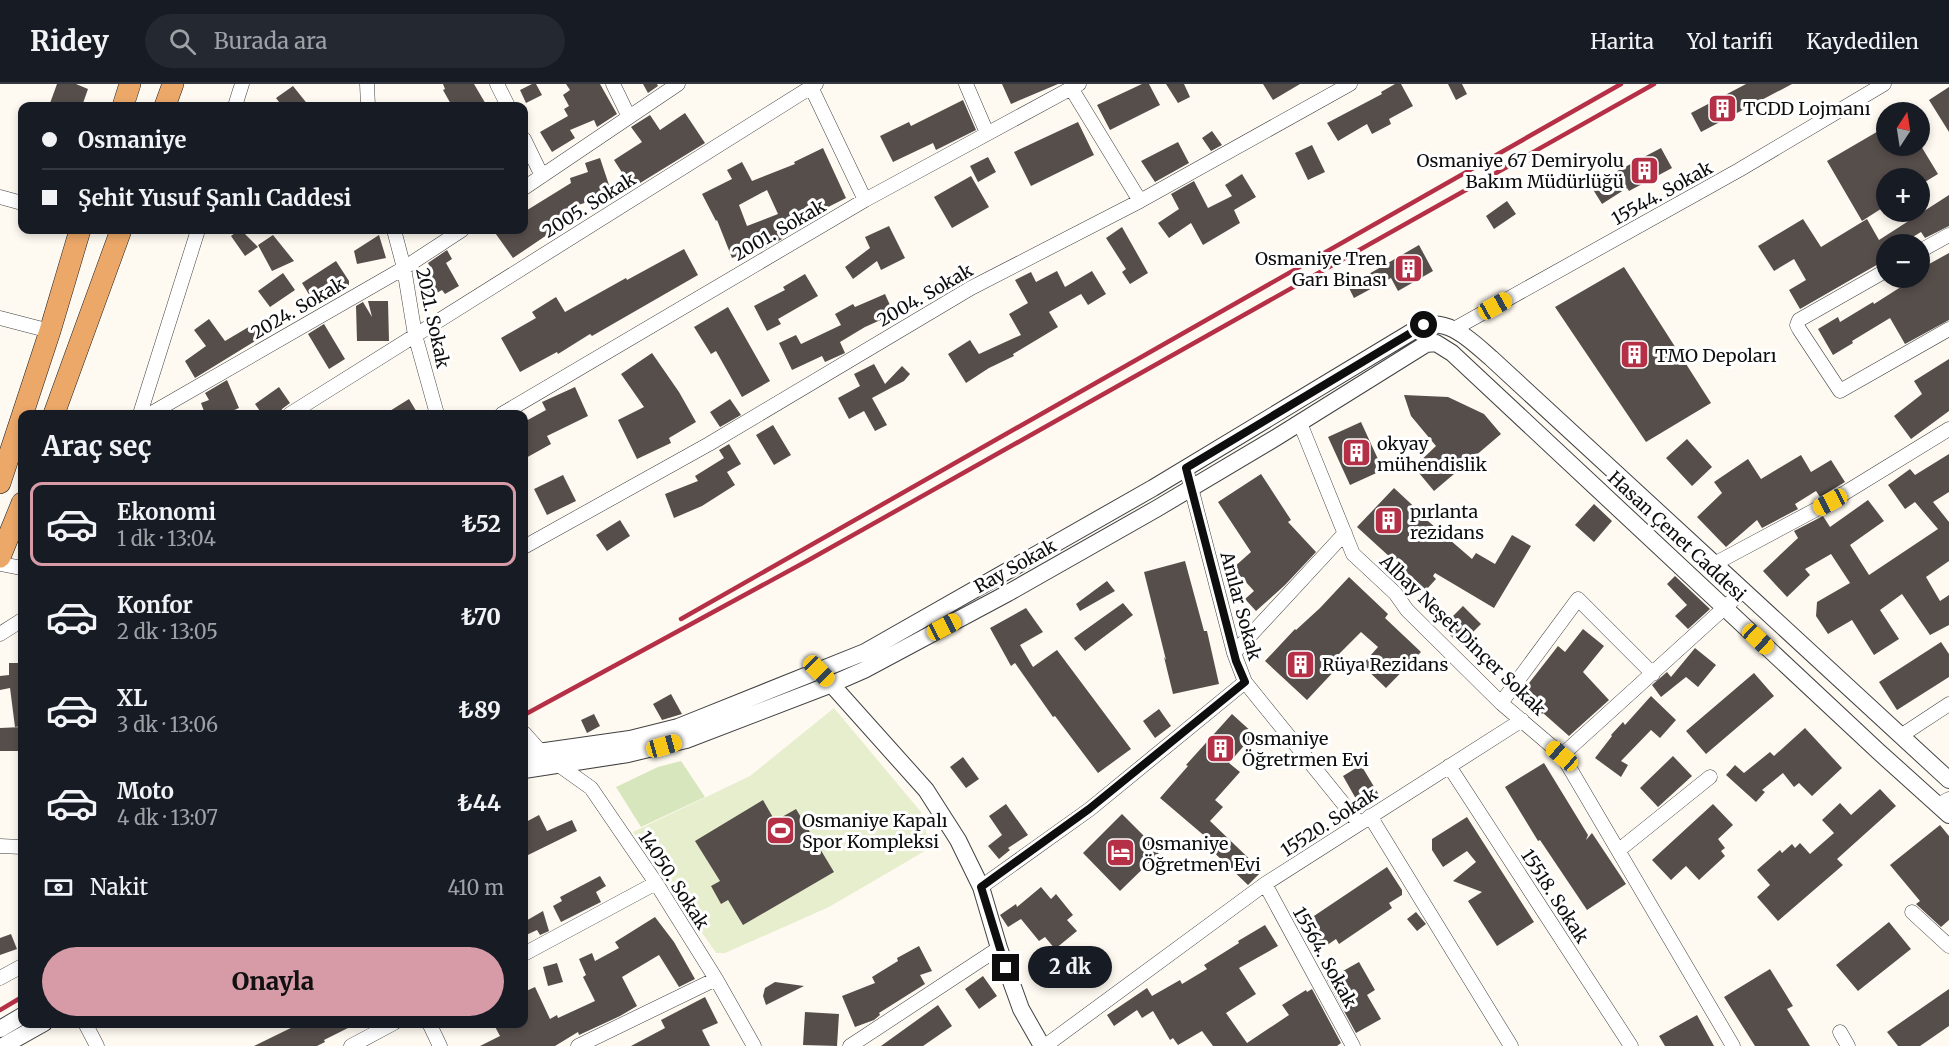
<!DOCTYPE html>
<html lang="tr">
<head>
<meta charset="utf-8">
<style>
  :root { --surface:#171b24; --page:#242831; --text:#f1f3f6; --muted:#9ea1a6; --line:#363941; --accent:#d69ba7 }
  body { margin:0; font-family:Merriweather,serif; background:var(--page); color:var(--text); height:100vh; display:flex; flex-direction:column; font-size:22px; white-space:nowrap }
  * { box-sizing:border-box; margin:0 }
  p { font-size:20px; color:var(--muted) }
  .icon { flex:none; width:33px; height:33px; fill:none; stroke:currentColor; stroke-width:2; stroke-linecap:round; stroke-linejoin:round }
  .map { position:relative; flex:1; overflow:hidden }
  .details { position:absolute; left:18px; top:326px; width:510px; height:618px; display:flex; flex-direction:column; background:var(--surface); border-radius:12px; box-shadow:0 3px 9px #0003 }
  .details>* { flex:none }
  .banner { position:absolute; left:18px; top:18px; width:510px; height:132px; border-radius:12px; box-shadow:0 3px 9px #0003; display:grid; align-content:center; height:132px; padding:0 24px; background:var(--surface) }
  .needle { width:39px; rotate:12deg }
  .buttons { position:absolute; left:1876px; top:18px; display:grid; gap:12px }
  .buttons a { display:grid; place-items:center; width:54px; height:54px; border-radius:50%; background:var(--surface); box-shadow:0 3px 9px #0003; font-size:30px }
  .end { position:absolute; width:27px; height:27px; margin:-14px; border:8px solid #0e0e0e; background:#fff; box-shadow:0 0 0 3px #fff }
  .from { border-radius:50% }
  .bubble { position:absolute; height:42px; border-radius:21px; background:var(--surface); box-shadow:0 3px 9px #0003; font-size:20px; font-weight:800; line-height:42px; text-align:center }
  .car { position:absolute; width:18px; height:36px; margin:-18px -9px; border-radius:8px; box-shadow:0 0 4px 2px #0007; background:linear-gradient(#f5c518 24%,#345 0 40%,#f5c518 0 76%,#345 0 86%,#f5c518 0) }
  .banner b { display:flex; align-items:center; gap:21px; height:57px; font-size:22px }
  .banner b+b { border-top:2px solid var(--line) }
  .banner i { width:15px; height:15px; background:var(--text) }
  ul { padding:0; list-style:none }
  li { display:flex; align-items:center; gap:18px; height:84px; margin:0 12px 9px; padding:0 12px; border:3px solid transparent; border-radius:12px }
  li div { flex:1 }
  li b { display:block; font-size:22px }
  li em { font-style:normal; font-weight:800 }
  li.active { border-color:var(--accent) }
  li>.icon { width:54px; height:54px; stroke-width:1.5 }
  h2 { padding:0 24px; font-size:27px; line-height:72px }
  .pay { display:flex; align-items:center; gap:15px; height:66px; padding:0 24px; font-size:22px }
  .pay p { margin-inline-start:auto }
  .action { display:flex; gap:12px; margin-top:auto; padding:12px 24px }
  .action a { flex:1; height:69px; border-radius:36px; background:var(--accent); color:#111; font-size:24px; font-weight:800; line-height:69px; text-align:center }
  header { display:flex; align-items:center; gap:36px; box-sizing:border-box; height:84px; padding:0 30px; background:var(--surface); border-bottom:2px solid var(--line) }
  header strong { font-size:28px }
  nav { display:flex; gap:33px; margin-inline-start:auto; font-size:21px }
  .search { width:420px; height:54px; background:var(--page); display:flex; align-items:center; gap:15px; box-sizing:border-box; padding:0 21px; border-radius:33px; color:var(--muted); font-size:22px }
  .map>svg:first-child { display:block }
  .green { fill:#d7e6bc }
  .pitch { fill:#e7eecd }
  .building { fill:#564e4b; fill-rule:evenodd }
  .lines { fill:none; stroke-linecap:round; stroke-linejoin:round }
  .minor-casing { stroke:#414141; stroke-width:15 }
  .tertiary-casing { stroke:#414141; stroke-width:18 }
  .trunk-casing { stroke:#1f1f1f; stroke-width:22 }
  .minor { stroke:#fff; stroke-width:14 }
  .tertiary { stroke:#fff; stroke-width:16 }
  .trunk { stroke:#eca869; stroke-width:21 }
  .rail { stroke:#b53046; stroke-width:4.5 }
  .route { stroke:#0e0e0e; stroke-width:8 }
  .labels { text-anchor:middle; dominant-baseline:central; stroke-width:6; stroke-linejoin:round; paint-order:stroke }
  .poi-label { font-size:18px; fill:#0e0e0e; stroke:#fff; text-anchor:start }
  .street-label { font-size:18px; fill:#0e0e0e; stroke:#fff }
</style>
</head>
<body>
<header>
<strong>Ridey</strong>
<div class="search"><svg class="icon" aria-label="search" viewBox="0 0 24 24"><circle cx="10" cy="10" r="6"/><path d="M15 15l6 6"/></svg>Burada ara</div>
<nav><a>Harita</a><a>Yol tarifi</a><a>Kaydedilen</a></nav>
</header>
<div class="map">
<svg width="1949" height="962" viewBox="0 0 1949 962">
  <rect width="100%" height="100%" fill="#fefaf1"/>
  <!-- green -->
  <path class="green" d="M681,677L705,713L641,743L616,703L658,683Z"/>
  <!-- pitch -->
  <path class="pitch" d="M834,624L921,728L930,764L829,823L725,869H716L633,748L750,692Z"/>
  <!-- building -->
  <path class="building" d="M57,0H76L88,5L82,22H49Z
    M443,0H474L487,22H452L443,6L445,5Z
    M532,0H536L542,11L526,19L520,6Z
    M566,0H600L617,30L597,43L594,36L570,46L575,54L552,68L540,48L568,32L564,25L569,22L563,11L570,6Z
    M643,0H657L658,2L648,9Z
    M1002,0H1058L1011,20Z
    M1142,0H1149L1160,21L1110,46L1097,21Z
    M1166,0H1184L1190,13L1178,19Z
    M1263,0H1300L1273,16Z
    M1395,0H1401L1413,22L1389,35L1391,40L1372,50L1367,40L1338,57L1327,39L1382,10L1381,8Z
    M1448,0H1462L1467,10L1456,16Z
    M1746,0H1792L1701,48L1691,29Z
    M293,2L309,22H282L276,14Z
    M1949,3V48L1929,16Z
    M963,16L976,46L936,66L933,59L893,78L880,52L909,38L911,42Z
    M685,29L705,59L632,104L614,76L642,58L631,43L650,31L660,46Z
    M1078,38L1094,71L1031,102L1014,68Z
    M1887,42V62H1921L1938,90L1920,101V94H1887V121L1862,137L1827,77Z
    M1212,47L1222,61L1211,67L1202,54Z
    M1178,58L1189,79L1155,98L1141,77Z
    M1312,61L1325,88L1308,96L1295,69Z
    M823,64L846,114L779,148L782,155L764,165L762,162L732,174L717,136L716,137L702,110L732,95L727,86L742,78L752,97L795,80L794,78ZM767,106L778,130L747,142L739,121Z
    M1661,64L1672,84L1629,107L1627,104L1602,120L1589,99L1604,89L1606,93Z
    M988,73L996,88L978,98L970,82Z
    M600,74L612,110L566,125L572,134L513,174L493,146H524V128L571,99L570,94L588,88L585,79Z
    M1242,90L1256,113L1234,126L1240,139L1203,161L1191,139L1169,154L1158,139L1179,125L1171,110L1194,97L1208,124L1232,112L1225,101Z
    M971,92L989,123L952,144L934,113Z
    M1949,111V142L1925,154L1921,148L1901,160H1887V175L1800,225L1789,206L1806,196L1794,175L1774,187L1758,162L1803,135L1821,163L1867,135L1879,156Z
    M1507,117L1516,130L1494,145L1486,132Z
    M889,142L905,174L881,186L877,177L853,195L845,183L870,164L865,153Z
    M1122,143L1148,189L1130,200L1122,188L1126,185L1106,154Z
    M239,146H241L258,163L245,172L231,152Z
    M273,151L294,177L272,187L258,161Z
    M379,151L386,174L357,180L354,167Z
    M1419,161L1433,187L1398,207L1391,194L1354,214L1348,202Z
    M684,165L698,191L592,252L590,250L558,270L557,268L520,288L501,254L536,234L532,228L556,213L565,228L626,194L627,196Z
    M447,166L452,175L446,179L459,202L445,210L442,206L428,214L416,193L431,185L428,179Z
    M1949,169V236L1905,260L1890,234L1852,257L1853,259L1833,271L1818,245L1838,233L1840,238L1873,218L1874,220L1915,194H1920V185Z
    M336,177L349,197V202L316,222L302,199Z
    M1624,183L1711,319L1646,358L1555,223Z
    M1057,187L1065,203L1092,187L1106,210L1088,221L1081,210L1049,228L1058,243L1013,270L1014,272L989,284L966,299L948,270L970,256L979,270L1021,251L1009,230L1028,219L1015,196L1031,188L1036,198Z
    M283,189L295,206L270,223L258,207Z
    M805,190L818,212L778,235L781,240L767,247L754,222L785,206L783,203Z
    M885,210L894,230L865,243L840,258L845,269L825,278L822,272L792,286L779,259L796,251L801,260L841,241L835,230L853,220L855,223Z
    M368,217H388L389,257H357L356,222L363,218L372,233Z
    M728,223L770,297L742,313L716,267L711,270L694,243Z
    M209,235L225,257L252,241L260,254L195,294L185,277L206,262L194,246Z
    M324,240L345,275L329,285L308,250Z
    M652,269L679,308L696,338L669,354L671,359L637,375L618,336L644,323L621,290Z
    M1949,275V327L1911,355L1894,332L1922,310L1914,297Z
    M874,280L885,300L902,282L910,290L904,297L872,314L887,341L875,347L864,327L849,335L838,314L860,302L854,290Z
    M227,296L239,324L225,330H205L201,319L209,316L205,309Z
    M279,303L290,319L282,325L281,330H262L255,320Z
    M575,303L588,332L547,352L551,360L524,375V338L546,326L542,318Z
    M1404,311L1448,313L1484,330L1501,350L1434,407L1414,383L1436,362L1411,332Z
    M409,315L418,330H385Z
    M730,315L741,331L720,343L710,328Z
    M1361,338L1383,386L1350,401L1328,353Z
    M773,341L791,371L774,381L756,351Z
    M1687,355L1712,383L1692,402L1666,374Z
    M729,360L741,380L727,388L735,401L702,422L674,434L665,410L698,397L695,392L724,374L719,366Z
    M1949,370V408L1933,418L1949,438V477L1926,493L1940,517L1949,511V541L1930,551L1902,510L1880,526L1899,555L1874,571L1852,536L1828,550L1816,532L1817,518L1850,499L1831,470L1805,485L1810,491L1787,513L1763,487L1798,454L1794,447L1823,432L1830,443L1868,416L1884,437L1850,461L1869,491L1938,445L1915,418L1905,425L1888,401L1910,385L1915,391Z
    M1801,371L1811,388L1831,376L1845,398L1820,413L1816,407L1795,420L1798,425L1762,444L1757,436L1726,463L1697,433L1722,409L1714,398L1748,375L1761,395Z
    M1261,390L1291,436L1288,438L1316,468L1285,501L1256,527L1245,515L1254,507L1233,484L1251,468L1218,418Z
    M563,391L576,417L547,431L534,405Z
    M1394,404L1422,430L1421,431L1472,475L1476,469L1495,480L1512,451L1531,462L1494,524L1435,489L1433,492L1436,495L1426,506L1357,443Z
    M1594,420L1612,437L1594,458L1575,441Z
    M620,436L630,452L607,467L596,451Z
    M1185,477L1204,547H1207L1219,600L1173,610L1164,573L1166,576L1144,488Z
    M1675,492L1710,525L1688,545L1675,532L1687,521L1667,500Z
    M1349,493L1388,530L1385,534L1421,568L1386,604L1362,581L1378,563L1361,548L1331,578L1337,584L1307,616L1265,577L1295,545L1296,546L1320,524Z
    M1107,497L1115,507L1080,527L1076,520Z
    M1123,519L1133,531L1085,567L1074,554Z
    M1463,522L1481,540L1460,561L1442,543Z
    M1026,524L1043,548L1020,561L1033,583L1057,566L1131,665L1098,689L1055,632L1053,633L1015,579L1011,582L990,544Z
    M1583,545L1604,562L1583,588L1609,616L1569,652L1543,629L1542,630L1519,612L1558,562L1565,568Z
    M1941,558L1949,570V593L1897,626L1879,598Z
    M1695,564L1716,581L1698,603L1686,593L1661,613L1652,601L1667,588L1671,593Z
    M9,579H22V642L15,643L10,604L0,606V592L9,591Z
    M1754,589L1774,612L1706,670L1686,647Z
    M671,610L682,630L662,636L653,620Z
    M1651,612L1676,636L1660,654L1651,646L1621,677L1628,681L1621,693L1595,674L1612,652L1611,651L1623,638L1625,641Z
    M1159,625L1171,642L1155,654L1143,637Z
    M594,630L600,642L587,649L581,636Z
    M1232,630L1254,650L1229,679L1240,688L1215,716L1223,723L1210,737L1262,787L1248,801L1203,758L1207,754L1160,714L1188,682L1186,681Z
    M22,643V667H0V644Z
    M1805,644L1842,684L1812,712L1799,699L1794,703L1783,689L1762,706L1765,708L1756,718L1726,691L1735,681L1744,689L1770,668L1774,672Z
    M1673,672L1692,692L1658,723L1640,704Z
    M963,673L979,695L966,704L950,683Z
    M1544,679L1588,751L1586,756L1592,749L1626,800L1587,826L1540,756L1538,757L1505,703Z
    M1361,681L1379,711L1360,722L1343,692Z
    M1880,705L1896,722L1837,775L1843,781L1778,837L1757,813L1770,801L1757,786L1780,766L1782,769L1792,760L1795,764L1800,759L1810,770L1834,749L1822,736L1840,719L1851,731Z
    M763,716L775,737L796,725L834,788L743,841L728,816L721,820L711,802L720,797L695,757Z
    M1006,720L1028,751L1008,764L1010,766L999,775L988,762L1002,751L989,732Z
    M1713,720L1733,741L1718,755L1725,764L1721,767L1725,772L1699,796L1686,782L1671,796L1652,776Z
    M1122,730L1160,768L1120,807L1083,769Z
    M539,731L547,747L572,736L577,747L524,773V739Z
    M1467,733L1534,838L1497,862L1468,817L1482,808L1453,797L1476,778L1467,767L1443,783L1432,766V755Z
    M1940,741L1949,752V836L1941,843L1916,820L1920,817L1890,781Z
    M1387,783L1402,806V811L1389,819L1392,824L1339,860L1336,855L1323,864L1305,838Z
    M600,792L606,802L596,808L601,818L561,838L553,822L562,817L560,813Z
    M1041,803L1051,815L1056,810L1073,831L1067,836L1077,847L1055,865L1045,853L1039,857L1021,835L1008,843L1000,831L1016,820L1017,823Z
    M543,827L549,847L540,851L537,846L524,852V838Z
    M1416,828L1426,840L1417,847L1407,835Z
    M655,833L674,858L695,895L679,903L659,871L622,893L637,922L620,932L579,951L578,948L555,962H480L500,952L493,939H524V908L535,903L550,935L557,931L558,934L595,917L583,893L586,891L579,875L592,869L595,877L619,864L615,858Z
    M1889,838L1911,865L1858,907L1836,881Z
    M1265,841L1278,862L1239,884L1256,910L1226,929L1247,959L1289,931L1282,921L1306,906L1307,908L1312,905L1341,959L1337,962H1213L1202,947L1178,961L1173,954L1170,956L1153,927L1142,934L1137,926L1114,942L1107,931L1147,904L1152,912L1180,896L1182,900L1207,885L1204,881L1239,859L1238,857Z
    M11,850L17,865L0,871V854Z
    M919,862L932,887L920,891L925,900L879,929L880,931L874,936L855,943L842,912L875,899L872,893L898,877L897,874Z
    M1359,878L1375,906L1367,911L1381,935L1356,949L1327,896Z
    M557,879L563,898L548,902L543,883Z
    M1770,885L1793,922L1787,925L1810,962H1755L1724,913Z
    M983,892L997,912L979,925L965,905Z
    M775,898L804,902L766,921L763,912L765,904Z
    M1949,905V942L1920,962H1898L1887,948Z
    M705,913L718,939L702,946L710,962H631L665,944L661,936Z
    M938,921L952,942L923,962H881Z
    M805,928L839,930L837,962L803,961Z
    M1697,931L1714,962H1665L1659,952Z
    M301,939H358L324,956L325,958L317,962H254Z"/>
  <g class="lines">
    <defs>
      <path id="minor" d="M367,0L368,22
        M497,0L508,22
        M613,0L629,33
        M966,0L987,49
        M811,3L865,116
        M1071,4L1140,117
        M235,22L242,0
        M524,55L542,92
        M524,104L678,0
        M0,113L22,119
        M394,146L404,184L415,251L437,330
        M1920,167L1949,151
        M1887,186L1799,236L1797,241L1799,245L1840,307L1949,245
        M0,234L50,247
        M1454,245L1739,86L1884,0
        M140,330L198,146
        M150,330L404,184L462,146
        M290,330L816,0
        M502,330L865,116L1079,0
        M1300,339L1353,470L1395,509L1407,526L1501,619L1562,671L1733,962
        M1186,384L1234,569L1245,598L1359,739
        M524,463L709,360L971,204L1140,117L1350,0
        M0,480L22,484
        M1714,480L1830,418L1949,345
        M0,550L22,536
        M1234,569L1345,449
        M1501,619L1578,515L1653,590
        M524,649L542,669L591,704L656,799L716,895L754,962
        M1902,651L1949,620
        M1562,671L1743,507
        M1449,682L1631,962
        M1938,721L1949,715
        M1370,732L1511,962
        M0,762L22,763
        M1619,766L1710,693
        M1265,800L1353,962
        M981,803L1090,725L1245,598
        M1912,828L1949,862
        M524,870L656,799
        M0,894L22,882
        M85,939L97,962
        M429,939L440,962
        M1840,948L1848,962
        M351,962L394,939
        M578,962L716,895
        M850,962L999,864
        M1045,962L1265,800L1522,636"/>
      <path id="tertiary" d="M824,592L926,706L958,756L981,803L999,864L1021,925L1042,962
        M524,670L630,655L678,643L865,568L1153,404L1418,244C1447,231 1470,256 1491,274L1949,696
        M524,686L628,670L686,656L832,600L864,586L1008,509L1156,425L1277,353L1426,260L1436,259L1452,269L1879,668L1949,731
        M0,945L22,932
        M3,962L44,939"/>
      <path id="trunk" d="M123,22L130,0
        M165,22L173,0
        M54,330L121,146
        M0,399L50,247L80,146
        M0,473L22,419"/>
    </defs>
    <!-- minor casing -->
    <use href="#minor" class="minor-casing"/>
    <!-- tertiary casing -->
    <use href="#tertiary" class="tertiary-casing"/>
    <!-- trunk casing -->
    <use href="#trunk" class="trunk-casing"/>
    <!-- minor -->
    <use href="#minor" class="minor"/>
    <!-- tertiary -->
    <use href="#tertiary" class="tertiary"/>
    <!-- trunk -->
    <use href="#trunk" class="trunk"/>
    <!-- rail -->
    <path class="rail" d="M681,535L1621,0
      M524,631L807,477L1654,0
      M0,926L22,913"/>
  </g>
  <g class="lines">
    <!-- route -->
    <path class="route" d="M1006,884L981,803L1089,725L1245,598L1236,577L1186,384L1424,241"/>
  </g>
  <!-- icons -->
  <defs>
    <symbol id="building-square" viewBox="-11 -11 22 22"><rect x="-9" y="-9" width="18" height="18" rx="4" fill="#b53046" stroke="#fff"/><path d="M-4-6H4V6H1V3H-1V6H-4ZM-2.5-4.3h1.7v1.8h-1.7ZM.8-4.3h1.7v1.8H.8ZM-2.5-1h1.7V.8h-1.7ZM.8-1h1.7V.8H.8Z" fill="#fff"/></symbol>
    <symbol id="stadium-square" viewBox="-11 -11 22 22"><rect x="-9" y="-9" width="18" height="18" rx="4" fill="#b53046" stroke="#fff"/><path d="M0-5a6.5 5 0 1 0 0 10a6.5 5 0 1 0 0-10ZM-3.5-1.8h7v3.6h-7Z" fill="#fff"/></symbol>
    <symbol id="hotel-square" viewBox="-11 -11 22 22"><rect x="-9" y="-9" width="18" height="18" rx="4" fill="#b53046" stroke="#fff"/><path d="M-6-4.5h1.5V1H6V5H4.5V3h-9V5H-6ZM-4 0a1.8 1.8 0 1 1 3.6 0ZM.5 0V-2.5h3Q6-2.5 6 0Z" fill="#fff"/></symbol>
  </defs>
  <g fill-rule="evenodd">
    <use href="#building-square" x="1706" y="8" width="33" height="33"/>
    <use href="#building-square" x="1628" y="70" width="33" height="33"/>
    <use href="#building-square" x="1392" y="168" width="33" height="33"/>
    <use href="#building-square" x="1618" y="254" width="33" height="33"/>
    <use href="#building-square" x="1340" y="352" width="33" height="33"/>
    <use href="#building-square" x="1372" y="420" width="33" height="33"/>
    <use href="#building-square" x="1284" y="564" width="33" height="33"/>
    <use href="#building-square" x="1204" y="648" width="33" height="33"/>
    <use href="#stadium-square" x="764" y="730" width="33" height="33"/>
    <use href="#hotel-square" x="1104" y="752" width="33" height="33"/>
  </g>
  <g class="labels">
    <!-- poi labels -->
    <g class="poi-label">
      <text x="1743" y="24">TCDD Lojmanı</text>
      <text x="1624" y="76" text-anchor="end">Osmaniye 67 Demiryolu<tspan x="1624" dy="21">Bakım Müdürlüğü</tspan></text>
      <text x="1387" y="174" text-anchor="end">Osmaniye Tren<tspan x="1387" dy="21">Garı Binası</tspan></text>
      <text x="1655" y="271">TMO Depoları</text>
      <text x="1377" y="359">okyay<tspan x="1377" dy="21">mühendislik</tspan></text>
      <text x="1410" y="427">pırlanta<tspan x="1410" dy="21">rezidans</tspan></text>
      <text x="1322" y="580">Rüya Rezidans</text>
      <text x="1242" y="654">Osmaniye<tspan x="1242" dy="21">Öğretrmen Evi</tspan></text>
      <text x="802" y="736">Osmaniye Kapalı<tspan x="802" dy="21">Spor Kompleksi</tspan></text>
      <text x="1142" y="759">Osmaniye<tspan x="1142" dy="21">Öğretmen Evi</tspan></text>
    </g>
    <!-- street labels -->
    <g class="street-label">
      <text transform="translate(1662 109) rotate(-29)">15544. Sokak</text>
      <text transform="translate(589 121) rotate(-32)">2005. Sokak</text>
      <text transform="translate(779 146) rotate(-30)">2001. Sokak</text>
      <text transform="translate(925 211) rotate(-30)">2004. Sokak</text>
      <text transform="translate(298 224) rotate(-30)">2024. Sokak</text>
      <text transform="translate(433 234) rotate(78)">2021. Sokak</text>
      <text transform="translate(1677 452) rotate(43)">Hasan Çenet Caddesi</text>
      <text transform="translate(1015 482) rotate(-29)">Ray Sokak</text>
      <text transform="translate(1241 522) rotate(75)">Anılar Sokak</text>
      <text transform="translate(1463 551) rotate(44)">Albay Neşet Dinçer Sokak</text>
      <text transform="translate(1329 738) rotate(-33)">15520. Sokak</text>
      <text transform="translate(674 796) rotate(57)">14050. Sokak</text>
      <text transform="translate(1555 812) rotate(57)">15518. Sokak</text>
      <text transform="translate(1325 873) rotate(61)">15564. Sokak</text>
    </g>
  </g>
</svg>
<div class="buttons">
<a><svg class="needle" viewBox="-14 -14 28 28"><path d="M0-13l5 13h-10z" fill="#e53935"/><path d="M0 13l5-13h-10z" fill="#9ea1a6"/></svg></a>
<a>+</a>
<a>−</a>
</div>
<i class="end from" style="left:1424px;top:241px"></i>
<i class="end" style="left:1006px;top:884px"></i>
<div class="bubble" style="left:1028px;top:862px;width:84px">2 dk</div>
<i class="car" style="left:1495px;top:222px;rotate:61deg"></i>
<i class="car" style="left:1830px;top:418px;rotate:242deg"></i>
<i class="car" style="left:944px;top:543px;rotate:62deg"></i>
<i class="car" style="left:1758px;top:555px;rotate:133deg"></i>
<i class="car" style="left:819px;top:587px;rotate:135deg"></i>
<i class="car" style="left:664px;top:662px;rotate:74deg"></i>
<i class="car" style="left:1562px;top:672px;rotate:311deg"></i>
<div class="banner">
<b><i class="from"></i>Osmaniye</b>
<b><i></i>Şehit Yusuf Şanlı Caddesi</b>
</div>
<section class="details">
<h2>Araç seç</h2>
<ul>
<li class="active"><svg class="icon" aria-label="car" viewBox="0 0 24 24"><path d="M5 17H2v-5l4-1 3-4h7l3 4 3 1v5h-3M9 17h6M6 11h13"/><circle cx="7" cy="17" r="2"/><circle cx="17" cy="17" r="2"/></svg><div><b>Ekonomi</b><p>1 dk · 13:04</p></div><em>₺52</em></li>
<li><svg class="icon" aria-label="car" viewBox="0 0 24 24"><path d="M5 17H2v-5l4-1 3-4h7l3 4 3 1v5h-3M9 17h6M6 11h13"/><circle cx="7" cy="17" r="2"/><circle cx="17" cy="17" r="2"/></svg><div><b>Konfor</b><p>2 dk · 13:05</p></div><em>₺70</em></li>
<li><svg class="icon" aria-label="car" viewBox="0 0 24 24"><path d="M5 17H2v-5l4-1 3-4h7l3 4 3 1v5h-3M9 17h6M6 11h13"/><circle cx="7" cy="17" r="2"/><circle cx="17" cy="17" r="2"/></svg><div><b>XL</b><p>3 dk · 13:06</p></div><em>₺89</em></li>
<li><svg class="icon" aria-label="car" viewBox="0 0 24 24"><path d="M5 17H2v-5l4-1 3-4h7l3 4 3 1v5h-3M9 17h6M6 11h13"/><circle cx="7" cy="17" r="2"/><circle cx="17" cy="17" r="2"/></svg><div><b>Moto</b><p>4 dk · 13:07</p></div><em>₺44</em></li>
</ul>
<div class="pay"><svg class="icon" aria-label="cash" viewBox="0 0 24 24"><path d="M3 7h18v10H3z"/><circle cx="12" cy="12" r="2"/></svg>Nakit<p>410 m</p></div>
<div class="action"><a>Onayla</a></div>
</section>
</div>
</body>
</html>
